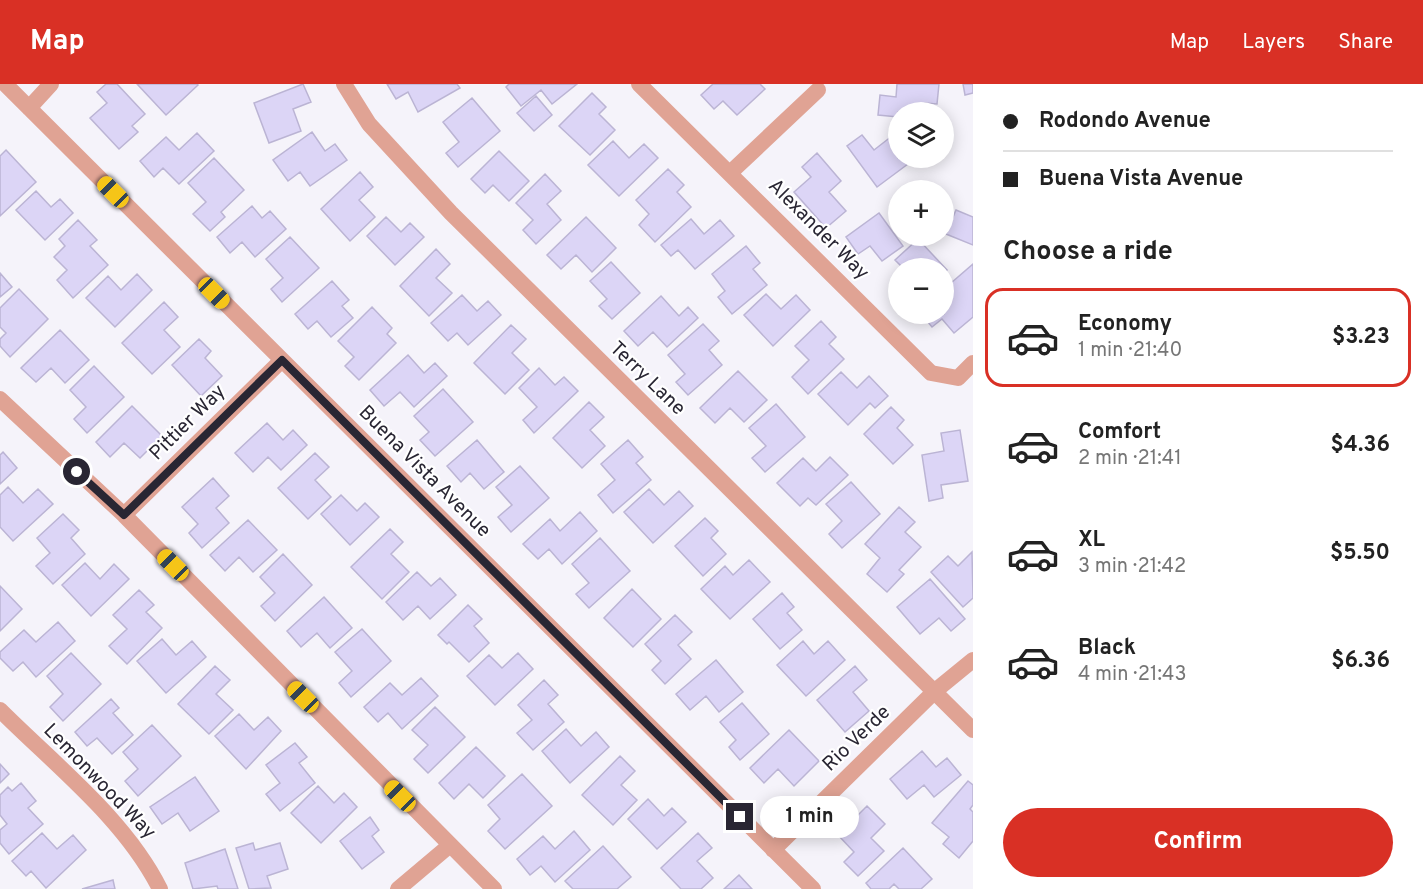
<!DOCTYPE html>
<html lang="en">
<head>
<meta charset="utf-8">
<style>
  :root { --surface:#fff; --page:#f6f6f6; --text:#222; --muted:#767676; --line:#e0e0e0; --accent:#d93025 }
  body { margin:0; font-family:Overpass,sans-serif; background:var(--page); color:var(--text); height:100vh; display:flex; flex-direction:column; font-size:22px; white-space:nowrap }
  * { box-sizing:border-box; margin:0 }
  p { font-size:20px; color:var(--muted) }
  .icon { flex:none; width:33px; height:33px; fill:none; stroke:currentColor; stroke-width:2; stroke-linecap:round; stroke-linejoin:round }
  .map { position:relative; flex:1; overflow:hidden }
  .details { display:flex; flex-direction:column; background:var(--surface); width:450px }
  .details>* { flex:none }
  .banner { display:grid; align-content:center; height:132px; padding:0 30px; background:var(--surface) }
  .tools { position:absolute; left:888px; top:18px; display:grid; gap:12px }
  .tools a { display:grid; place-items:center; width:66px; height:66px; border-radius:50%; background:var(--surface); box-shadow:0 3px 15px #0003; font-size:30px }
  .end { position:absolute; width:27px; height:27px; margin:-14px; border:8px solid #292633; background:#fff; box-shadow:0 0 0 3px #fff }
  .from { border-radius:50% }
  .bubble { position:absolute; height:42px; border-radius:21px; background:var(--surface); box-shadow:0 3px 15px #0003; font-size:20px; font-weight:700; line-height:42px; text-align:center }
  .car { position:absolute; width:18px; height:36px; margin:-18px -9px; border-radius:8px; box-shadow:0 0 4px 2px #0007; background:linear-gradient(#f5c518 24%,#345 0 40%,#f5c518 0 76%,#345 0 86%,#f5c518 0) }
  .banner b { display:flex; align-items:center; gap:21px; height:57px; font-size:22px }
  .banner b+b { border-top:2px solid var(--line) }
  .banner i { width:15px; height:15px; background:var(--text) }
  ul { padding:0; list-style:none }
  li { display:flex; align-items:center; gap:18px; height:99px; margin:0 12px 9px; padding:0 18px; border:3px solid transparent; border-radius:18px }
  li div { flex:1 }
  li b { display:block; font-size:22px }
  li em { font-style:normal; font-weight:700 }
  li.on { border-color:var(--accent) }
  li>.icon { width:54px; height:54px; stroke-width:1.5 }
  h2 { padding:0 30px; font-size:27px; line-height:72px }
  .cta { display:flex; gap:12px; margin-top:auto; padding:12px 30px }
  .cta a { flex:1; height:69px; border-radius:36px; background:var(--accent); color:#fff; font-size:24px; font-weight:700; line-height:69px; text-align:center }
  header { display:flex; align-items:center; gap:36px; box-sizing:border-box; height:84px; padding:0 30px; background:var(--accent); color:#fff }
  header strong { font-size:28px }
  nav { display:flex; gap:33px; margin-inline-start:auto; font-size:21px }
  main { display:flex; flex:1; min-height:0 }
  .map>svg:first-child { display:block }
  .building { fill:#dcd5f6; stroke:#bbb4d4; stroke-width:1.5 }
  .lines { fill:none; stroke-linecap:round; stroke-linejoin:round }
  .minor { stroke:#e0a394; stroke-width:16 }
  .route { stroke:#292633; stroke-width:8 }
  .labels { text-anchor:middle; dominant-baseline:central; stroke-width:4.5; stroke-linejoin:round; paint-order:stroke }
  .street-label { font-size:20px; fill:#292633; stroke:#fff }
</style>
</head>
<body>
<header>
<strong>Map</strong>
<nav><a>Map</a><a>Layers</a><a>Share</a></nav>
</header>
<main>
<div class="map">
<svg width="973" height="805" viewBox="0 0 973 805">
  <rect width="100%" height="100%" fill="#f5f3fa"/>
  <!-- building -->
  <path class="building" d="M106,0H117L145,30L132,42L138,48L119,65L90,34L107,19L97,8Z
    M137,0H197L198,1L166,31Z
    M303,0L311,18L293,25L301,47L269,59L254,19Z
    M387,0H457L460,4L418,28L408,8L396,15Z
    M509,0H577L552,20L541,6L521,22L506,3Z
    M713,0H760L765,5L737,31L723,17L714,25L701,11Z
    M897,0H939L937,20L925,19L924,28H898V33L878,31L880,11L896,13Z
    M963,0H973V9L965,11Z
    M592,9L606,23L599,30L615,46L590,71L559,42Z
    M536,12L552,31L534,47L517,29Z
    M472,14L500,47L458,83L446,69L459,58L443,38Z
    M312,48L325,67L335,60L347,76L310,102L300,88L288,97L273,76Z
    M197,49L214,67L179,100L163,84L154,93L140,77L166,53L179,66Z
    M862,51L874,66L892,52L898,60V74H909L912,77L877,103L847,62Z
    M613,57L629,74L644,60L658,74L619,112L588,81Z
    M6,66L36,98L0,132V72Z
    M499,67L529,97L509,117L493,101L485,109L471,95Z
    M817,69L841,97L829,108L846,127L826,144L794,108L811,93L802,83Z
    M214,74L244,106L221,128L225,133L210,147L193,130L206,118L188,99Z
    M668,85L684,101L677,108L691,123L655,158L639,141L649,130L636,116Z
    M360,88L373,103L359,116L375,133L350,157L321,125Z
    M545,90L561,107L547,120L561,136L536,160L523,146L533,136L516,119Z
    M36,107L51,123L60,115L73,129L45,156L16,126Z
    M252,122L262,134L270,127L286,145L255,173L242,158L230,169L217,153Z
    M956,126L973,133V161L946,150Z
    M879,129L903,162L882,177L870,162L858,170L846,153Z
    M386,133L401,148L410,139L424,153L395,181L367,152Z
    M586,133L616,164L592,188L576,171L561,185L547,171Z
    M691,135L704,150L720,136L734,152L695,185L678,166L671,172L661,161Z
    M78,136L97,156L90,162L108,181L73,214L57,196L67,186L54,173L65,162L59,155Z
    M290,153L319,184L282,218L271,205L283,194L266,175Z
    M918,155L947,186L944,189V184H903L895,176Z
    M746,162L760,179L753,185L767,201L732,230L718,213L725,207L712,190Z
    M436,165L450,180L436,194L452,209L429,232L400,202Z
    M611,178L640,209L612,235L599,222L607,215L590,197Z
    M973,180V233L954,249L942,235L932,243L921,230H944V205Z
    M0,189L12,203L0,213Z
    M137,190L152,206L115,243L86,214L108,192L121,206Z
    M332,197L349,216L342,222L353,234L331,253L317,237L308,245L295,230Z
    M19,205L48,235L10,273L0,262V255L6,249L0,243V224Z
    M766,210L781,225L796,211L810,226L773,262L744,231Z
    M462,211L477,227L488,217L501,231L468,261L457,249L448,257L431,239Z
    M661,212L679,232L688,223L698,234L667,263L653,248L638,262L624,247Z
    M164,218L178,233L164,246L180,263L152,290L122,259Z
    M372,223L392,244L387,250L396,259L359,296L345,282L354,273L338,257Z
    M821,237L836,253L829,260L844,275L808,310L792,293L809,276L795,262Z
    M703,240L719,257L709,266L722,281L688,311L676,298L685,290L668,271Z
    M511,241L526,255L512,269L529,286L505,310L474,279Z
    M60,246L89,276L65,299L51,284L36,298L21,284Z
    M199,255L211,267L205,274L222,292L201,312L172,281Z
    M408,271L424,289L435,279L447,292L414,323L400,308L384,322L370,306Z
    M94,282L124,313L87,349L74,335L86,323L70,306Z
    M539,284L555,301L564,293L578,307L534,349L523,336L537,323L519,304Z
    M738,287L767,316L744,338L730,324L715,339L700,324Z
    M841,288L857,304L869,292L888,312L875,324L870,319L848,341L818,310Z
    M443,305L473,338L435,372L420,356L429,348L414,332Z
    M589,318L604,333L590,346L605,362L582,384L553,354Z
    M776,320L805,353L765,388L752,374L766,362L749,344Z
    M132,322L162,352L140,374L124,359L110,373L96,358Z
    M891,323L904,336L897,344L913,361L893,380L864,350Z
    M267,339L283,356L293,346L307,361L281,386L268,373L253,388L235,369Z
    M960,346L968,397L941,401L943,414L929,417L922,371L944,367L941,349Z
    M477,356L504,388L484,405L470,389L461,398L447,382Z
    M628,356L643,373L636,379L651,396L613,429L598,411L615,396L601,380Z
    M3,368L17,384L0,400V371Z
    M315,369L329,383L315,396L331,413L308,435L278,404Z
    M830,373L848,391L816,421L808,414L800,422L777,399L803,374L816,387Z
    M520,382L549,414L511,448L498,433L512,421L496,403Z
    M213,394L229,412L216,424L229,439L202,464L189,449L198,440L182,423Z
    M851,398L880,430L842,464L829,450L842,437L826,420Z
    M8,403L23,419L38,405L53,420L13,457L0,443V411Z
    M649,405L664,421L679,407L693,422L653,459L624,428Z
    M341,411L357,427L365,419L379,433L350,461L321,430Z
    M899,423L915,438L905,448L921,463L899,486L904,490L887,508L867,490L880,474L865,460Z
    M580,428L597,447L562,480L549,465L538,475L523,460L550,435L560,447Z
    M63,430L79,446L71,454L85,470L53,500L36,482L50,469L37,454Z
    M705,434L718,447L711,454L726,470L703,492L675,462Z
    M248,436L277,466L253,488L239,473L225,487L210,471Z
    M390,445L403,458L391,470L409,488L382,515L351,483Z
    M600,454L630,487L589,524L576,510L589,499L572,480Z
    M972,468L973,514L963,523L931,488L948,472L958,482Z
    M283,470L312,501L275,537L261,522L275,509L260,493Z
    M749,476L770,498L730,535L701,505L725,482L733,491Z
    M85,479L100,495L114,480L129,495L91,532L62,501Z
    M417,488L431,502L440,494L456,511L430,535L418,522L403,536L386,518Z
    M930,495L965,535L951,547L939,534L920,550L897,523Z
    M0,502L22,525L0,547Z
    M632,505L661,535L633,563L604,534Z
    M139,506L154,521L146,528L162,544L127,580L109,562L127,545L113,531Z
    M782,509L794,523L787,529L802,546L780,565L753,535Z
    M324,513L352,544L330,564L317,549L301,563L287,547Z
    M468,521L482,535L474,542L489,559L469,578L449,558L447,560L438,551Z
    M675,531L692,548L678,561L691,575L665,600L652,586L661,577L645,560Z
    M58,538L75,557L36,593L23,578L13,587L0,574V568L24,546L36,558Z
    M362,545L391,577L351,613L339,599L352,587L335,568Z
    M162,555L176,571L192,557L206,573L166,609L137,577Z
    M803,557L814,570L828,557L845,576L806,612L777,581Z
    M71,569L101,600L63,637L50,623L63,610L47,592Z
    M518,569L533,585L495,621L467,592L489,571L502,584Z
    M716,576L743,608L719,628L706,612L690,626L676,610Z
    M215,582L230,596L216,610L233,626L209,650L178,620Z
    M855,582L867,596L853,608L869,627L845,648L817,616Z
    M421,594L438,612L402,645L388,629L378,638L364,623L390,599L402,611Z
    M544,596L558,611L548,620L564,638L533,666L517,649L532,636L518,621Z
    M111,615L119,624L113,629L133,651L112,670L97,654L87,662L75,648Z
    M742,619L769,650L740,676L729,663L736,656L720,638Z
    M435,623L465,653L428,689L414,675L428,661L412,646Z
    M239,630L254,646L268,633L281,647L246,685L215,652Z
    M152,641L181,672L138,712L125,697L138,685L123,668Z
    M566,645L581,662L596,648L609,663L570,699L542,667Z
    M789,646L819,677L794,702L778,685L764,699L750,684Z
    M295,659L307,673L299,679L315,699L280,727L266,710L280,699L266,681Z
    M476,663L505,692L483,714L469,700L454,715L439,699Z
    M922,667L936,683L947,674L961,691L934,713L924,701L907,715L890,695Z
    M620,672L635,687L621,701L637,716L613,741L582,711Z
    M0,680L9,690L0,699Z
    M522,690L552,722L505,765L488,747L500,735L488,721Z
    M195,693L219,727L190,747L178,729L162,740L150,723Z
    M968,697L973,701V721L970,725L973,728V757L959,774L943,760L949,753L932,739Z
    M21,699L36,717L28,724L43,740L9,770L0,759V746L7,740L0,731V711L8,703L12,707Z
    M318,702L334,719L344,709L357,723L321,759L291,729Z
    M648,715L664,732L672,724L686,738L657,765L628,735Z
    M867,722L885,740L871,754L884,767L858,792L844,778L854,768L838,751Z
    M370,733L379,746L372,752L384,768L362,785L340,757Z
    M574,747L590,766L555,798L541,782L530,791L517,775L543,752L555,765Z
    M42,749L57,765L73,751L86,766L46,804L31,787L26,792L12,777Z
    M698,749L712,764L697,777L713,794L701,805H681L661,784Z
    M253,759L255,766L280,759L288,785L267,792L271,804L249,805L236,764Z
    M603,762L631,793L617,805H573L565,797Z
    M903,764L932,795L921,805H899L894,800L889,805H871L866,799Z
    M225,765L238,805H218L217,802L193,805L185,779Z
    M739,791L752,805H724Z
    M113,796L115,805H82Z"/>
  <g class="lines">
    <!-- minor -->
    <path class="minor" d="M5,0L813,805
      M344,0L369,40L451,129L973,646
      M639,0L931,289L958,294L973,279
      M29,24L51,0
      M731,88L818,6
      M0,315L124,431L494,805
      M124,431L282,276
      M0,626C55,681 125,735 160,805
      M773,766L935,607L973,576
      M398,805L449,762"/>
  </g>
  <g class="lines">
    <!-- route -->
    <path class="route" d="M77,388L124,431L282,276L740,733"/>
  </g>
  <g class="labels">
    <!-- street labels -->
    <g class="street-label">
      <text transform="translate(818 146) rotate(45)">Alexander Way</text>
      <text transform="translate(647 295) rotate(44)">Terry Lane</text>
      <text transform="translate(188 339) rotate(-45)">Pittier Way</text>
      <text transform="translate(424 388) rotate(45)">Buena Vista Avenue</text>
      <text transform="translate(857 655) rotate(-44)">Rio Verde</text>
      <text transform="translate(99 698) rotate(46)">Lemonwood Way</text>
    </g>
  </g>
</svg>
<div class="tools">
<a><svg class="icon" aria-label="layers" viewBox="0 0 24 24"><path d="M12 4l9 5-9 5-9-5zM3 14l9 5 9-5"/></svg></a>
<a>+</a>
<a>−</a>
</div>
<i class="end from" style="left:77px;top:388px"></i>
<i class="end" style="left:740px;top:733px"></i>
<div class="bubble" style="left:760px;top:712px;width:99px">1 min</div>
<i class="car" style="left:113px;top:108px;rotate:315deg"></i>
<i class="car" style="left:214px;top:209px;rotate:135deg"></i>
<i class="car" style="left:173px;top:481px;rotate:315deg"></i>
<i class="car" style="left:303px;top:613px;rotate:315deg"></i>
<i class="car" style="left:400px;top:712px;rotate:315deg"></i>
</div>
<section class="details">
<div class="banner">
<b><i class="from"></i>Rodondo Avenue</b>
<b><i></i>Buena Vista Avenue</b>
</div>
<h2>Choose a ride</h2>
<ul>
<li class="on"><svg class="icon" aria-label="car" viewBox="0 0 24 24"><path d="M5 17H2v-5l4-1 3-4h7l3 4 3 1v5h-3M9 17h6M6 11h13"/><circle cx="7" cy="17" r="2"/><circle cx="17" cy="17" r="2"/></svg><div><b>Economy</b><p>1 min · 21:40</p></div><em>$3.23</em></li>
<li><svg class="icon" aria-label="car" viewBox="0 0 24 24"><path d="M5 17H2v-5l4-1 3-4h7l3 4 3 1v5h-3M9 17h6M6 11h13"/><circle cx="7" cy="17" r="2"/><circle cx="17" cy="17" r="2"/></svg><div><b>Comfort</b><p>2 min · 21:41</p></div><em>$4.36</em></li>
<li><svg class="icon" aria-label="car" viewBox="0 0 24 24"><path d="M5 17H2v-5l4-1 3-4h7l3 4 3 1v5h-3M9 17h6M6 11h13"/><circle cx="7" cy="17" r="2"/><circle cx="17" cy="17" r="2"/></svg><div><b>XL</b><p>3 min · 21:42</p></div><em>$5.50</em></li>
<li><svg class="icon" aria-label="car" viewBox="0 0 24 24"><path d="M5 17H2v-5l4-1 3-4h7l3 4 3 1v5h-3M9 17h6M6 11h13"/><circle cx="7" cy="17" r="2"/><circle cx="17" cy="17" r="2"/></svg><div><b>Black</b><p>4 min · 21:43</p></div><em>$6.36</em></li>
</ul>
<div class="cta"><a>Confirm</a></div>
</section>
</main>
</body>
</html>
